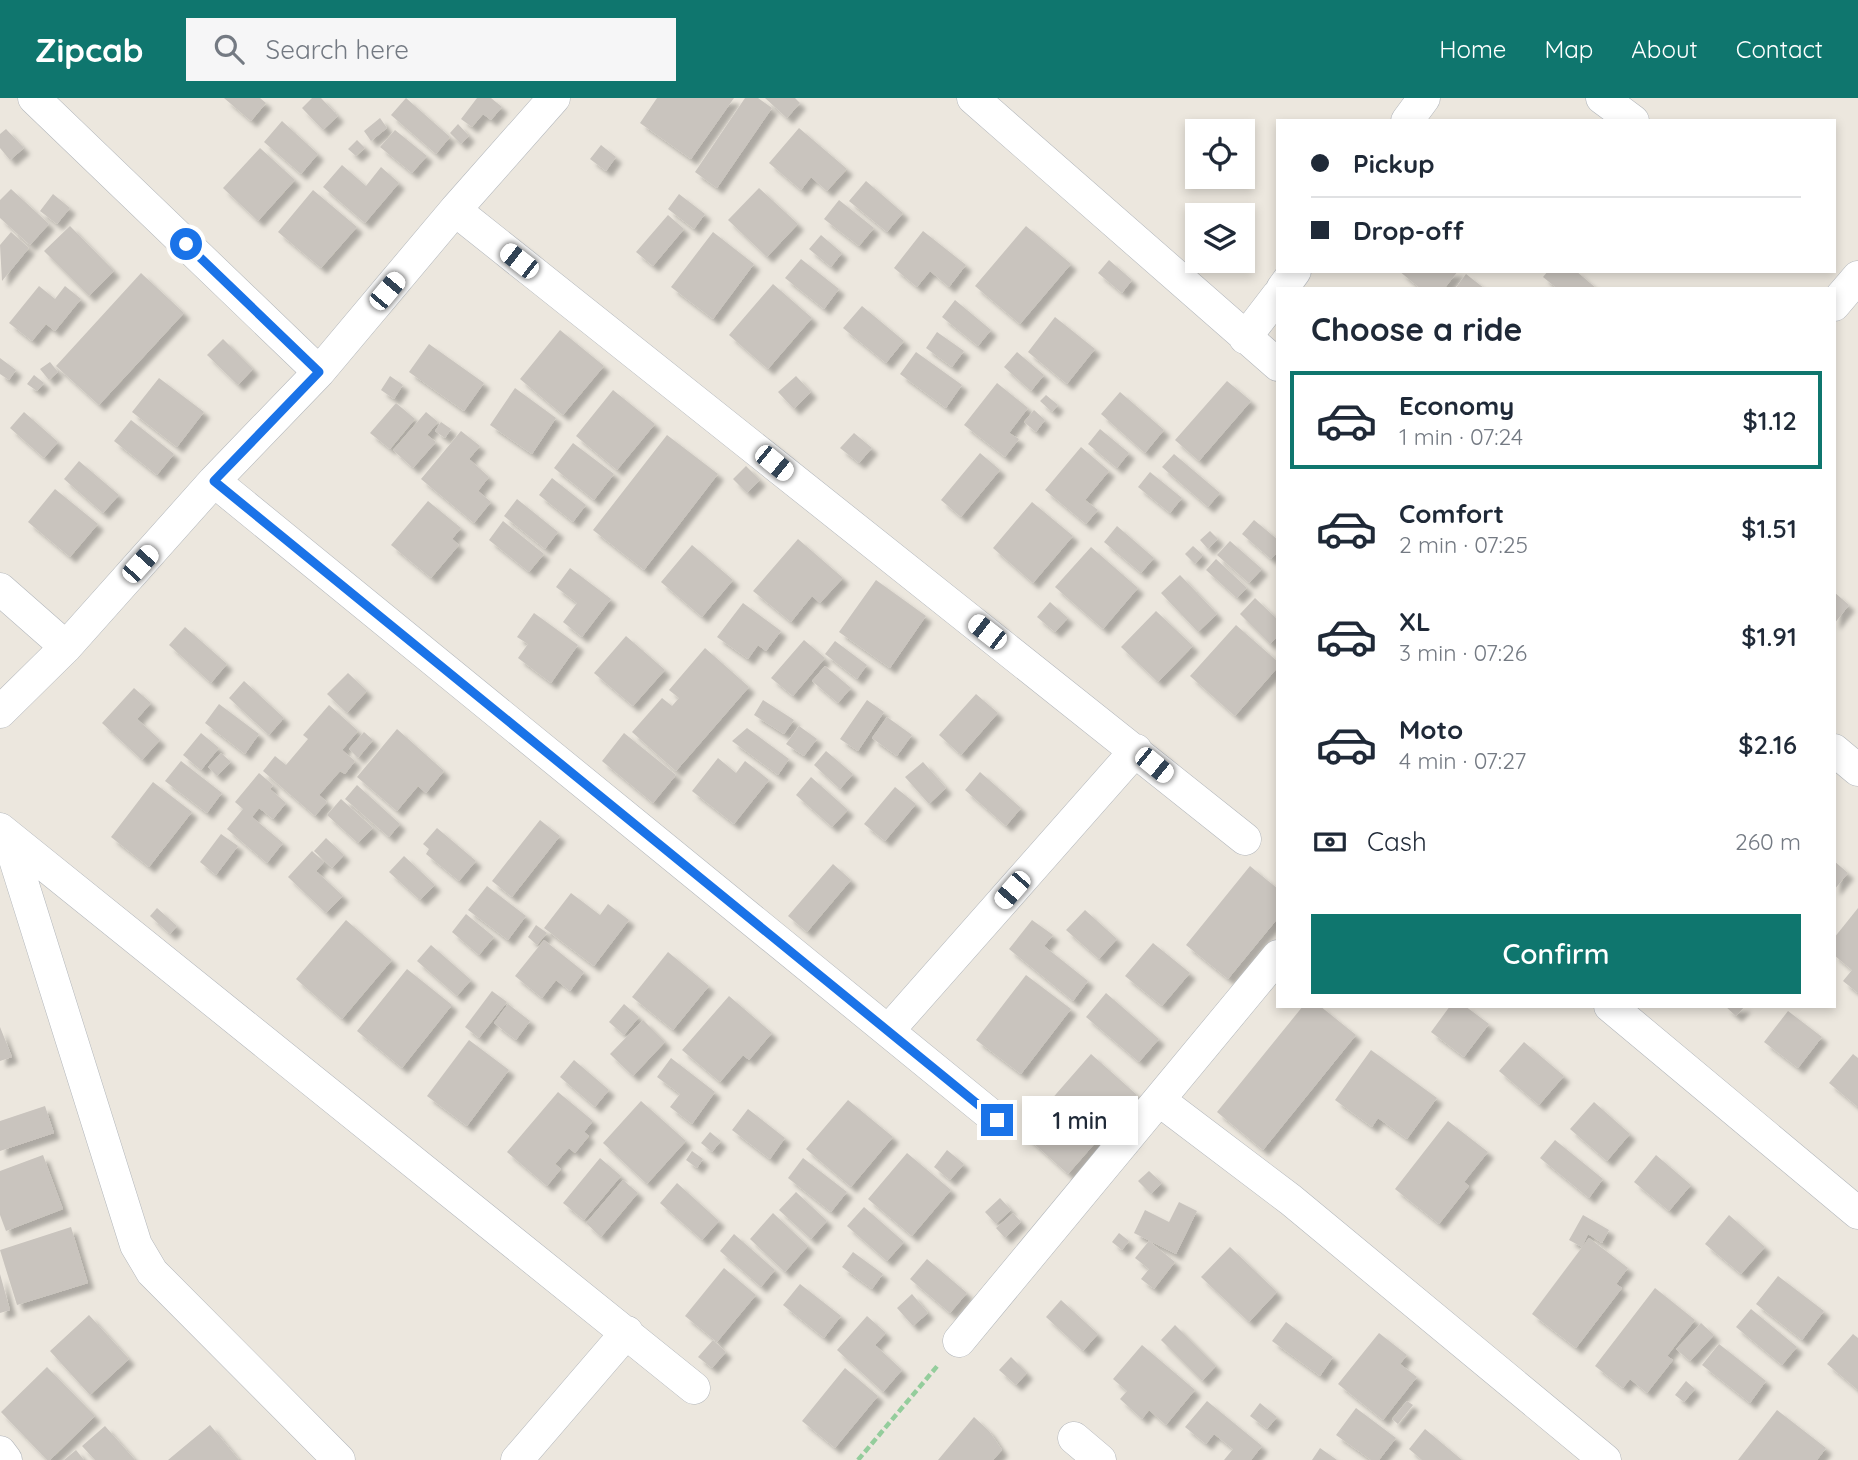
<!DOCTYPE html>
<html lang="en">
<head>
<meta charset="utf-8">
<style>
  :root { --surface:#fff; --page:#f6f6f7; --text:#1f2937; --muted:#747a83; --line:#e0e1e3; --accent:#0f766e }
  body { margin:0; font-family:Quicksand,sans-serif; background:var(--page); color:var(--text); height:100vh; display:flex; flex-direction:column; font-size:26px; white-space:nowrap }
  * { box-sizing:border-box; margin:0 }
  p { font-size:23px; color:var(--muted) }
  .icon { flex:none; width:38px; height:38px; fill:none; stroke:currentColor; stroke-width:2; stroke-linecap:round; stroke-linejoin:round }
  .map { position:relative; flex:1; overflow:hidden }
  .sheet { position:absolute; left:1276px; top:189px; width:560px; height:721px; display:flex; flex-direction:column; background:var(--surface); border-radius:0px; box-shadow:0 4px 10px #0003 }
  .sheet>* { flex:none }
  .top-card { position:absolute; left:1276px; top:21px; width:560px; height:154px; border-radius:0px; box-shadow:0 4px 10px #0003; display:grid; align-content:center; height:154px; padding:0 35px; background:var(--surface) }
  .buttons { position:absolute; left:1185px; top:21px; display:grid; gap:14px }
  .buttons a { display:grid; place-items:center; width:70px; height:70px; border-radius:0px; background:var(--surface); box-shadow:0 4px 10px #0003; font-size:35px }
  .end { position:absolute; width:32px; height:32px; margin:-16px; border:9px solid #1a73e8; background:#fff; box-shadow:0 0 0 4px #fff }
  .from { border-radius:50% }
  .bubble { position:absolute; height:49px; border-radius:0px; background:var(--surface); box-shadow:0 4px 10px #0003; font-size:23px; font-weight:600; line-height:49px; text-align:center }
  .car { position:absolute; width:21px; height:42px; margin:-21px -10px; border-radius:9px; box-shadow:0 0 5px 2px #0007; background:linear-gradient(#fff 24%,#345 0 40%,#fff 0 76%,#345 0 86%,#fff 0) }
  .top-card b { display:flex; align-items:center; gap:24px; height:66px; font-size:26px }
  .top-card b+b { border-top:2px solid var(--line) }
  .top-card i { width:18px; height:18px; background:var(--text) }
  ul { padding:0; list-style:none }
  li { display:flex; align-items:center; gap:21px; height:98px; margin:0 14px 10px; padding:0 21px; border:4px solid transparent; border-radius:0px }
  li div { flex:1 }
  li b { display:block; font-size:26px }
  li em { font-style:normal; font-weight:600 }
  li.on { border-color:var(--accent) }
  li>.icon { width:63px; height:63px; stroke-width:1.5 }
  h2 { padding:0 35px; font-size:32px; line-height:84px }
  .pay { display:flex; align-items:center; gap:18px; height:77px; padding:0 35px; font-size:26px }
  .pay p { margin-inline-start:auto }
  .cta { display:flex; gap:14px; margin-top:auto; padding:14px 35px }
  .cta a { flex:1; height:80px; border-radius:0px; background:var(--accent); color:#fff; font-size:28px; font-weight:600; line-height:80px; text-align:center }
  header { display:flex; align-items:center; gap:42px; box-sizing:border-box; height:98px; padding:0 35px; background:var(--accent); color:#fff }
  header strong { font-size:33px }
  nav { display:flex; gap:38px; margin-inline-start:auto; font-size:24px }
  .search { width:490px; height:63px; background:var(--page); display:flex; align-items:center; gap:18px; box-sizing:border-box; padding:0 24px; border-radius:0px; color:var(--muted); font-size:26px }
  .map>svg:first-child { display:block }
  .building { fill:#c9c4be; filter:url(#shadow) }
  .lines { fill:none; stroke-linecap:round; stroke-linejoin:round }
  .street-casing { stroke:#b2b6bb; stroke-width:33 }
  .path { stroke:#94cd9c; stroke-width:4.5; stroke-dasharray:7 3.5; stroke-linecap:butt }
  .street { stroke:#fff; stroke-width:32 }
  .route { stroke:#1a73e8; stroke-width:9 }
</style>
</head>
<body>
<header>
<strong>Zipcab</strong>
<div class="search"><svg class="icon" aria-label="search" viewBox="0 0 24 24"><circle cx="10" cy="10" r="6"/><path d="M15 15l6 6"/></svg>Search here</div>
<nav><a>Home</a><a>Map</a><a>About</a><a>Contact</a></nav>
</header>
<div class="map">
<svg width="1858" height="1362" viewBox="0 0 1858 1362">
  <defs>
    <filter id="shadow"><feDropShadow dx="6" dy="6" stdDeviation="2" flood-color="#0004"/></filter>
  </defs>
  <rect width="100%" height="100%" fill="#ece7de"/>
  <!-- building -->
  <path class="building" d="M224,0H260L266,5L251,23Z
    M312,0H321L338,18L323,32L302,10Z
    M406,0L450,39L436,56L391,17Z
    M477,0H491L502,9L491,22L483,16L472,29L461,21Z
    M657,0H734L691,61L640,25Z
    M745,0H758L772,10L717,90L695,74Z
    M765,0H795L800,5L787,20Z
    M380,20L387,30L371,43L364,33Z
    M282,23L318,56L301,76L264,44Z
    M458,26L469,38L461,46L450,35Z
    M799,30L847,71L827,93L811,79L801,92L769,65Z
    M6,31L24,50L10,62L0,50V36Z
    M395,32L427,58L412,75L380,49Z
    M357,42L365,50L356,58L348,51Z
    M601,47L616,59L606,73L590,61Z
    M260,50L295,82L258,123L223,90Z
    M342,67L366,88L381,69L399,85L365,125L323,89Z
    M866,83L903,115L887,134L849,103Z
    M759,90L798,126L767,159L728,122Z
    M11,91L49,126L30,147L0,120V102Z
    M313,92L357,129L321,170L278,134Z
    M53,96L70,110L57,126L40,113Z
    M679,96L705,116L694,131L668,111Z
    M839,102L874,130L859,148L824,121Z
    M668,117L684,131L653,168L636,154Z
    M70,128L114,173L89,198L44,153Z
    M1026,128L1071,166L1020,226L975,188Z
    M923,133L966,167L949,189L930,173L917,189L894,170Z
    M11,134L29,150L2,183L0,147Z
    M713,134L754,166L713,221L671,189Z
    M821,137L842,155L831,169L809,151Z
    M801,161L839,191L824,211L785,180Z
    M1109,162L1132,182L1122,195L1098,175Z
    M1399,173H1458L1444,191H1421Z
    M1548,173H1576L1597,191H1558L1543,179Z
    M141,175L184,215L99,307L56,268Z
    M1466,176L1485,191H1455Z
    M773,186L812,220L768,271L729,237Z
    M39,188L55,201L65,188L81,201L55,233L46,226L32,243L9,225Z
    M955,202L991,232L978,248L942,219Z
    M862,208L904,243L886,265L843,230Z
    M1055,219L1095,251L1067,286L1028,254Z
    M560,232L604,268L563,317L520,281Z
    M937,234L964,253L952,269L926,250Z
    M223,241L253,271L238,287L207,257Z
    M429,246L484,285L464,313L409,274Z
    M916,254L962,287L946,310L900,276Z
    M1017,254L1044,277L1031,293L1004,269Z
    M0,260L16,272L9,282L0,276Z
    M50,264L58,274L49,282L40,271Z
    M34,277L44,285L37,293L27,286Z
    M390,278L403,287L394,301L381,292Z
    M796,278L811,294L794,311L778,294Z
    M159,280L204,314L177,349L132,314Z
    M1227,283L1251,303L1199,363L1175,342Z
    M997,285L1028,310L1009,335L1019,341L1005,359L964,327Z
    M515,290L556,320L532,356L490,327Z
    M613,292L655,326L617,372L576,338Z
    M1120,294L1164,332L1145,355L1101,316Z
    M1046,297L1058,307L1052,314L1040,303Z
    M396,305L415,321L390,351L370,335Z
    M1034,312L1045,322L1036,334L1024,324Z
    M24,314L58,344L44,360L10,330Z
    M426,314L438,324L427,337L436,344L413,370L393,352Z
    M131,322L174,356L157,377L114,343Z
    M441,324L451,331L445,340L435,333Z
    M1100,331L1129,355L1117,370L1088,346Z
    M461,333L480,348L469,361L489,379L478,393L491,404L474,425L421,381Z
    M854,335L872,350L859,365L840,350Z
    M667,337L718,376L644,472L593,432Z
    M573,345L614,376L594,402L554,370Z
    M1081,349L1109,373L1085,402L1098,412L1086,426L1045,392Z
    M980,355L1000,372L961,419L941,402Z
    M1174,356L1220,395L1208,409L1162,369Z
    M79,363L119,397L103,415L64,381Z
    M746,368L760,382L747,395L733,381Z
    M1150,374L1182,400L1170,415L1138,389Z
    M552,380L586,407L573,424L539,397Z
    M55,391L98,426L70,459L28,424Z
    M517,401L558,434L545,451L504,418Z
    M428,403L461,430L452,441L459,447L431,480L391,447Z
    M1032,404L1073,438L1033,485L993,450Z
    M1254,422L1278,442V454L1271,461L1242,436Z
    M503,423L544,456L529,474L489,442Z
    M1117,428L1154,460L1141,475L1104,444Z
    M1210,433L1218,441L1208,451L1200,442Z
    M798,441L843,480L820,505L812,498L791,524L753,493Z
    M1230,443L1262,471L1249,485L1217,457Z
    M692,447L733,482L702,519L661,484Z
    M1193,448L1203,457L1195,466L1185,456Z
    M1091,449L1138,490L1103,531L1055,489Z
    M1216,461L1247,490L1237,500L1206,472Z
    M570,470L611,501L582,539L563,524L577,505L556,489Z
    M1180,477L1217,516L1198,534L1161,495Z
    M876,482L926,518L890,570L839,534Z
    M1834,494L1849,507L1834,526Z
    M1255,500L1278,522V538L1270,546L1240,516Z
    M1050,504L1068,520L1055,534L1037,519Z
    M743,505L781,533L766,553L758,547L748,561L717,539Z
    M1156,513L1193,548L1158,584L1121,549Z
    M534,515L578,547L551,585L518,560L528,546L517,539Z
    M1236,527L1278,564V569L1235,618L1190,578Z
    M185,529L227,566L211,585L169,547Z
    M626,538L665,572L633,608L594,575Z
    M804,542L825,560L793,598L771,580Z
    M835,543L867,567L857,581L825,556Z
    M705,550L749,589L676,673L632,634L662,600L672,608L679,600L669,592Z
    M825,568L851,590L838,605L812,583Z
    M348,575L367,593L347,615L327,596Z
    M244,583L284,620L269,637L229,600Z
    M134,590L151,605L137,621L160,642L142,662L102,625Z
    M976,596L998,615L961,657L939,637Z
    M763,602L794,622L784,636L754,617Z
    M867,602L884,614L858,653L840,641Z
    M219,606L259,636L245,656L205,625Z
    M329,607L358,633L342,652L355,663L345,676L340,673L319,697L327,704L315,718L263,673L275,658L286,667L308,641L303,637Z
    M887,619L912,637L897,658L872,640Z
    M799,628L817,641L804,658L786,646Z
    M747,630L789,661L778,677L732,643Z
    M397,631L444,673L426,695L418,688L397,713L357,679Z
    M364,634L373,642L358,660L349,651Z
    M201,635L219,650L201,672L183,657Z
    M624,635L676,677L653,705L602,663Z
    M826,653L853,676L840,691L814,667Z
    M221,655L231,664L217,678L208,669Z
    M718,660L736,675L745,663L769,682L734,726L692,693Z
    M181,663L222,695L207,715L165,683Z
    M923,664L946,690L929,706L905,679Z
    M980,674L1021,710L1006,728L965,692Z
    M259,675L273,687L270,691L286,705L273,721L259,710L252,719L283,745L267,765L227,731L243,711L235,704Z
    M811,679L848,712L832,729L796,697Z
    M153,684L192,714L149,769L111,739Z
    M357,687L400,726L389,739L345,701Z
    M895,689L916,706L885,743L864,726Z
    M341,701L373,730L358,745L327,717Z
    M540,722L560,738L512,799L492,783Z
    M437,730L476,763L459,783L426,756L429,751L423,746Z
    M221,736L238,748L216,777L200,764Z
    M326,740L344,757L332,770L314,753Z
    M312,753L324,764L316,773L343,798L326,815L288,779Z
    M404,758L435,787L420,802L389,774Z
    M1834,763L1848,775L1834,792Z
    M833,766L851,782L807,834L788,818Z
    M1250,768L1278,791V820L1228,881L1186,847Z
    M487,788L526,818L508,842L468,812Z
    M571,795L600,817L608,806L629,822L594,868L544,830Z
    M157,810L177,828L170,836L150,818Z
    M1858,810V895L1843,883L1852,872L1834,857V840Z
    M1085,812L1117,841L1099,861L1066,832Z
    M466,816L494,839L479,857L452,834Z
    M346,822L392,862L342,921L296,881Z
    M1032,822L1053,837L1044,848L1088,883L1073,903L1009,851Z
    M536,827L547,835L537,847L528,839Z
    M544,842L584,874L570,893L556,882L542,900L515,878Z
    M1153,845L1190,875L1162,908L1125,878Z
    M431,847L471,882L457,898L417,863Z
    M668,854L709,888L673,932L632,899Z
    M407,871L452,907L402,970L357,933Z
    M1026,877L1071,911L1021,976L976,942Z
    M492,893L507,904L479,940L465,929Z
    M1106,895L1159,941L1139,964L1086,919Z
    M729,898L772,935L749,962L743,957L720,984L682,952Z
    M508,906L530,923L516,942L494,925Z
    M624,906L639,919L624,937L609,924Z
    M1303,908H1320L1356,937L1263,1052L1217,1014Z
    M1450,908H1465L1489,926L1464,959L1431,934Z
    M1725,908H1745L1736,918Z
    M1788,913L1822,939L1798,970L1764,944Z
    M643,922L665,944L633,978L610,956Z
    M0,929L12,959L0,963Z
    M469,942L509,972L467,1028L427,998Z
    M1524,944L1564,978L1539,1007L1499,973Z
    M1371,952L1437,1000L1407,1041L1378,1020L1372,1029L1335,1002Z
    M1091,956L1137,997L1068,1076L1022,1035Z
    M1853,956L1858,960V1009L1829,985Z
    M671,960L715,994L692,1026L670,1009L680,996L657,979Z
    M574,962L609,992L595,1009L560,979Z
    M558,994L593,1023L584,1034L589,1038L575,1055L569,1050L555,1066L561,1071L547,1088L507,1054Z
    M848,1002L893,1039L851,1089L806,1051Z
    M641,1003L686,1043L647,1086L603,1045Z
    M1594,1004L1630,1036L1607,1063L1570,1031Z
    M45,1008L54,1035L0,1053V1023Z
    M748,1011L785,1040L770,1061L732,1032Z
    M1448,1023L1488,1054L1464,1084L1469,1088L1439,1126L1395,1091Z
    M710,1034L721,1043L712,1054L701,1045Z
    M1555,1042L1603,1081L1589,1100L1540,1060Z
    M947,1052L964,1066L950,1082L934,1069Z
    M692,1053L703,1061L697,1070L686,1062Z
    M907,1055L951,1092L912,1138L868,1101Z
    M43,1057L63,1111L6,1133L0,1117V1073Z
    M1656,1057L1691,1087L1669,1113L1634,1084Z
    M600,1060L621,1078L584,1122L563,1105Z
    M803,1060L847,1094L831,1114L788,1080Z
    M1149,1073L1162,1085L1151,1096L1138,1083Z
    M623,1082L638,1095L601,1139L586,1125Z
    M677,1085L719,1123L702,1142L660,1105Z
    M796,1094L827,1123L811,1141L779,1112Z
    M1000,1100L1011,1112L996,1126L985,1114Z
    M1179,1104L1197,1113L1176,1156L1134,1135L1145,1112L1169,1124Z
    M864,1109L904,1144L887,1163L847,1128Z
    M773,1115L808,1148L785,1174L750,1141Z
    M1013,1115L1021,1124L1005,1140L996,1130Z
    M1583,1117L1609,1132L1602,1145L1588,1136L1582,1149L1569,1142Z
    M1729,1117L1765,1149L1741,1176L1705,1146Z
    M71,1129L88,1185L17,1207L0,1152Z
    M1119,1135L1129,1143L1122,1152L1112,1144Z
    M734,1136L775,1172L761,1189L720,1153Z
    M1589,1140L1628,1170L1616,1186L1622,1190L1576,1250L1532,1216Z
    M1149,1143L1175,1164L1154,1191L1141,1181L1149,1171L1135,1160Z
    M1230,1149L1277,1194L1249,1224L1201,1179Z
    M853,1154L883,1176L872,1191L842,1169Z
    M927,1161L967,1195L950,1215L910,1181Z
    M724,1170L756,1197L717,1244L685,1218Z
    M0,1176L10,1212L0,1215Z
    M1778,1178L1824,1213L1802,1242L1756,1206Z
    M800,1186L841,1218L824,1240L783,1207Z
    M1655,1190L1695,1222L1667,1258L1673,1262L1647,1295L1630,1281L1623,1290L1595,1268Z
    M912,1196L928,1215L913,1228L897,1210Z
    M1061,1202L1098,1236L1083,1253L1046,1219Z
    M1751,1211L1797,1249L1782,1267L1736,1229Z
    M89,1217L129,1261L90,1297L50,1253Z
    M867,1218L886,1235L875,1247L902,1272L883,1294L837,1252Z
    M1286,1224L1333,1259L1320,1278L1272,1243Z
    M1701,1225L1714,1237L1690,1263L1676,1251Z
    M1175,1227L1216,1268L1202,1283L1161,1242Z
    M1379,1235L1407,1257L1400,1266L1417,1279L1383,1322L1338,1286Z
    M1853,1236L1858,1240V1292L1827,1266Z
    M713,1242L726,1254L712,1270L698,1259Z
    M1719,1246L1766,1283L1750,1305L1702,1267Z
    M1142,1247L1195,1292L1166,1327L1149,1312L1142,1321L1120,1301L1127,1293L1113,1281Z
    M1011,1259L1027,1275L1016,1287L999,1272Z
    M47,1269L95,1318L50,1362H47L1,1314Z
    M845,1270L878,1298L835,1350L802,1323Z
    M1686,1283L1695,1291L1684,1304L1675,1297Z
    M1207,1303L1262,1348L1251,1362H1224L1233,1351L1214,1336L1206,1346L1185,1329Z
    M1407,1303L1413,1307L1398,1326L1392,1321Z
    M1260,1305L1277,1319L1267,1331L1250,1318Z
    M1356,1310L1396,1340L1379,1362H1371L1336,1337Z
    M1777,1312L1826,1350L1817,1362H1738Z
    M974,1319L989,1333L1002,1352L993,1362H938Z
    M210,1327L239,1362H168Z
    M105,1328L135,1362H95L82,1348Z
    M1425,1331L1462,1362H1422L1409,1351Z
    M1320,1350L1337,1362H1312Z
    M76,1352L84,1362H64Z"/>
  <g class="lines">
    <defs>
      <path id="street" d="M34,0L319,274
        M973,0L1278,267
        M1602,0L1633,23
        M1407,23L1424,0
        M455,112L1245,741
        M1282,191L1295,173
        M1834,207L1858,179
        M1245,240L1278,197
        M214,383L997,1022
        M0,491L66,549
        M0,614L66,549L214,383L319,274L455,112L554,0
        M1834,652L1858,672
        M0,731L694,1290
        M8,739L136,1147L152,1174L339,1362
        M1610,908L1858,1115
        M888,933L1136,652
        M1159,1002L1291,1102L1605,1362
        M959,1243L1278,858
        M1074,1340L1100,1362
        M0,1354L6,1362
        M517,1362L627,1234"/>
    </defs>
    <!-- street casing -->
    <use href="#street" class="street-casing"/>
    <!-- path -->
    <path class="path" d="M858,1362L939,1266"/>
    <!-- street -->
    <use href="#street" class="street"/>
  </g>
  <g class="lines">
    <!-- route -->
    <path class="route" d="M186,146L319,274L214,383L997,1022"/>
  </g>
</svg>
<div class="buttons">
<a><svg class="icon" aria-label="locate" viewBox="0 0 24 24"><circle cx="12" cy="12" r="6"/><path d="M12 2v4M12 18v4M2 12h4M18 12h4"/></svg></a>
<a><svg class="icon" aria-label="layers" viewBox="0 0 24 24"><path d="M12 4l9 5-9 5-9-5zM3 14l9 5 9-5"/></svg></a>
</div>
<i class="end from" style="left:186px;top:146px"></i>
<i class="end" style="left:997px;top:1022px"></i>
<div class="bubble" style="left:1022px;top:998px;width:116px">1 min</div>
<i class="car" style="left:519px;top:163px;rotate:308deg"></i>
<i class="car" style="left:387px;top:193px;rotate:40deg"></i>
<i class="car" style="left:774px;top:365px;rotate:129deg"></i>
<i class="car" style="left:140px;top:466px;rotate:42deg"></i>
<i class="car" style="left:987px;top:534px;rotate:308deg"></i>
<i class="car" style="left:1154px;top:667px;rotate:129deg"></i>
<i class="car" style="left:1012px;top:792px;rotate:221deg"></i>
<div class="top-card">
<b><i class="from"></i>Pickup</b>
<b><i></i>Drop-off</b>
</div>
<section class="sheet">
<h2>Choose a ride</h2>
<ul>
<li class="on"><svg class="icon" aria-label="car" viewBox="0 0 24 24"><path d="M5 17H2v-5l4-1 3-4h7l3 4 3 1v5h-3M9 17h6M6 11h13"/><circle cx="7" cy="17" r="2"/><circle cx="17" cy="17" r="2"/></svg><div><b>Economy</b><p>1 min · 07:24</p></div><em>$1.12</em></li>
<li><svg class="icon" aria-label="car" viewBox="0 0 24 24"><path d="M5 17H2v-5l4-1 3-4h7l3 4 3 1v5h-3M9 17h6M6 11h13"/><circle cx="7" cy="17" r="2"/><circle cx="17" cy="17" r="2"/></svg><div><b>Comfort</b><p>2 min · 07:25</p></div><em>$1.51</em></li>
<li><svg class="icon" aria-label="car" viewBox="0 0 24 24"><path d="M5 17H2v-5l4-1 3-4h7l3 4 3 1v5h-3M9 17h6M6 11h13"/><circle cx="7" cy="17" r="2"/><circle cx="17" cy="17" r="2"/></svg><div><b>XL</b><p>3 min · 07:26</p></div><em>$1.91</em></li>
<li><svg class="icon" aria-label="car" viewBox="0 0 24 24"><path d="M5 17H2v-5l4-1 3-4h7l3 4 3 1v5h-3M9 17h6M6 11h13"/><circle cx="7" cy="17" r="2"/><circle cx="17" cy="17" r="2"/></svg><div><b>Moto</b><p>4 min · 07:27</p></div><em>$2.16</em></li>
</ul>
<div class="pay"><svg class="icon" aria-label="cash" viewBox="0 0 24 24"><path d="M3 7h18v10H3z"/><circle cx="12" cy="12" r="2"/></svg>Cash<p>260 m</p></div>
<div class="cta"><a>Confirm</a></div>
</section>
</div>
</body>
</html>
